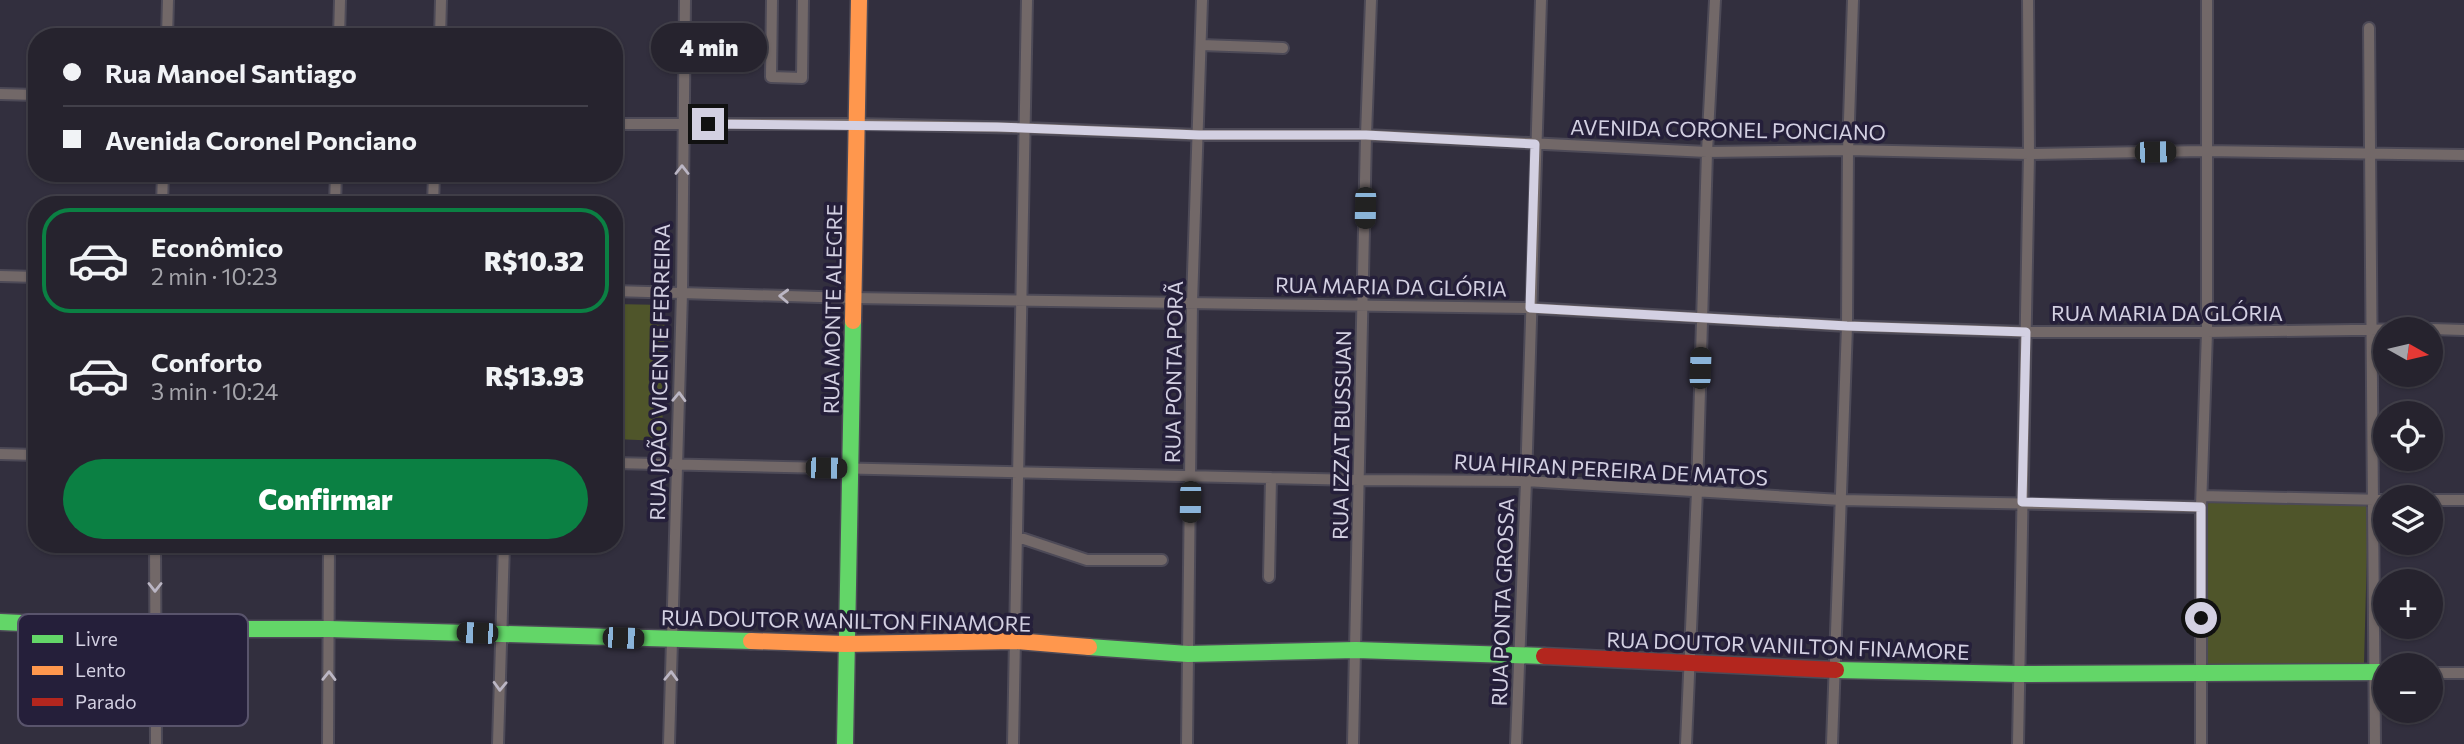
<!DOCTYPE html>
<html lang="pt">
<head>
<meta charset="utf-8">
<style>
  :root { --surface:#26232e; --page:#322f3a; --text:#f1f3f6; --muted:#a4a4aa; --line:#42404a; --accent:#0b8043 }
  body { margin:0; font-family:Commissioner,sans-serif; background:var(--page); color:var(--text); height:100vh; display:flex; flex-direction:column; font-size:26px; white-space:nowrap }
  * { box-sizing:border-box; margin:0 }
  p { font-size:23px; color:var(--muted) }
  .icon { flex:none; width:38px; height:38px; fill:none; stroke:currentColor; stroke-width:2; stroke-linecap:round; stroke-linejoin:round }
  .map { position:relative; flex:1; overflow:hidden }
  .sheet { position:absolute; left:28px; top:196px; width:595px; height:357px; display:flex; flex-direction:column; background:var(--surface); border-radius:28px; box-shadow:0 2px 5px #0004,0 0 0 2px var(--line) }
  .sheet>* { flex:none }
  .banner { position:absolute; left:28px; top:28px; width:595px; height:154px; border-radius:28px; box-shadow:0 2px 5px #0004,0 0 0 2px var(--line); display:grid; align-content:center; height:154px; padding:0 35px; background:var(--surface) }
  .needle { width:46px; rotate:98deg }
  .fabs { position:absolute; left:2373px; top:317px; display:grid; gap:14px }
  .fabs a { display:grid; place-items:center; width:70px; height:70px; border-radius:50%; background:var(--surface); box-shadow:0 2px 5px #0004,0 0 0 2px var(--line); font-size:35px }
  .end { position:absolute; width:32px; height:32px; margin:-16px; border:9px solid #d3d0e2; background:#111; box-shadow:0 0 0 4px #111 }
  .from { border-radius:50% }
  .bubble { position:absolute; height:49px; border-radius:24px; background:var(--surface); box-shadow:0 2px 5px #0004,0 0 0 2px var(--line); font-size:23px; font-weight:800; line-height:49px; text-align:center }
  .car { position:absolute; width:21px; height:42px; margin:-21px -10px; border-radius:9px; box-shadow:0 0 5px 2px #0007; background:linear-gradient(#222 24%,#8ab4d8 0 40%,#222 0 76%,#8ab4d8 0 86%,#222 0) }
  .banner b { display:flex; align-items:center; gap:24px; height:66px; font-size:26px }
  .banner b+b { border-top:2px solid var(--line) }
  .banner i { width:18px; height:18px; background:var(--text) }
  ul { padding:12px 0 0; list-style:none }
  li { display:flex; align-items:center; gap:21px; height:105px; margin:0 14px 10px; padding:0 21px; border:4px solid transparent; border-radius:28px }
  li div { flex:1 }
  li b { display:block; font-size:26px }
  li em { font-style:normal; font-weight:800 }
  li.on { border-color:var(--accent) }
  li>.icon { width:63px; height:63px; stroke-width:1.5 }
  .action { display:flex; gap:14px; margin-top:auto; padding:14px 35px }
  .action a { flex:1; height:80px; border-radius:42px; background:var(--accent); color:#fff; font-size:28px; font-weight:800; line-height:80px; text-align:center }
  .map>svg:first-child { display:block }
  .green { fill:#4f552a }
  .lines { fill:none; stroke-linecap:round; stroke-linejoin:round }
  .street-casing { stroke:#4d4a57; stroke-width:14 }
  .fast-casing { stroke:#4d4a57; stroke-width:19 }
  .slow-casing { stroke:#4d4a57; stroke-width:19 }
  .jam-casing { stroke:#4d4a57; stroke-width:19 }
  .street { stroke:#726868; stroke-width:10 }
  .fast { stroke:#63d668; stroke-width:16 }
  .slow { stroke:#ff974d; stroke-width:16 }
  .jam { stroke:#b3261e; stroke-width:16 }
  .oneway { stroke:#bbb6c4 }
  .route { stroke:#d3d0e2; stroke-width:9 }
  .labels { text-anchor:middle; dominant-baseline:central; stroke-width:7; stroke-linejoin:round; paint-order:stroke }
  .street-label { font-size:21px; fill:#d3d0e2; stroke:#251f3a }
  .key { fill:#251f3a; stroke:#59546c; stroke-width:2 }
  .key-label { font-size:19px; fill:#d3d0e2 }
</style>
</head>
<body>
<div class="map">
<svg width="2464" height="744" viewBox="0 0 2464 744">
  <rect width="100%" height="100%" fill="#322f3e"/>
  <!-- green -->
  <path class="green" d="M614,304L665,305L662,441L614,439Z
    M2214,500L2366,506L2368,515L2364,663L2212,666L2208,664L2205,655L2206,511L2207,504Z"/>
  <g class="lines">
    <defs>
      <path id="street" d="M772,0L771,77L802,78L803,0
        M2369,28L2375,744
        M167,37L168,0
        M339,37L340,0
        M440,37L441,0
        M1201,45L1283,48
        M0,94L37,95
        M614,124H858L1025,128L1199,135H1366L1707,152L1848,150L2029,154L2205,151L2464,155
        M162,205L163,173
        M335,205L336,173
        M433,205L434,173
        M0,276L37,277
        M614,291L852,298L1530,308L1847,326L2026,332H2207L2419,329
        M2431,329L2464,330
        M0,454L37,455
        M614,463L1359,480L1526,481L1841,500L2201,507
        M2202,496L2385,500
        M2431,500H2464
        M1018,537L1087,560H1162
        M155,544L156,744
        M1269,577L1271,478
        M2431,673H2464
        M328,744L329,544
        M498,744L504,544
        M669,744L682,293L685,0
        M1013,744L1027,0
        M1187,744L1192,303L1202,0
        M1353,744L1366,135L1371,0
        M1516,744L1526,481L1541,0
        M1686,744L1697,491L1707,152L1715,0
        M1832,744L1847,326L1848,150L1853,0
        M2018,744L2029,154L2028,0
        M2201,744V507L2207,332V0"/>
      <path id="fast" d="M0,622L155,629H329L751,641
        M1089,647L1188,654L1356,650L1544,656
        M1836,670L2019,674L2385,672
        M845,744L853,321"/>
      <path id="slow" d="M853,321L859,0
        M751,641L845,644L1015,641L1089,647"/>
      <path id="jam" d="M1544,656L1836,670"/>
    </defs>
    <!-- street casing -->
    <use href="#street" class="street-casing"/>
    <!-- fast casing -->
    <use href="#fast" class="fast-casing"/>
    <!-- slow casing -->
    <use href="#slow" class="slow-casing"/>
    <!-- jam casing -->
    <use href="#jam" class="jam-casing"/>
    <!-- street -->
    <use href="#street" class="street"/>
    <!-- fast -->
    <use href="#fast" class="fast"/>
    <!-- slow -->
    <use href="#slow" class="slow"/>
    <!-- jam -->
    <use href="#jam" class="jam"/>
  </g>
  <!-- one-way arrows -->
  <defs><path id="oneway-chevron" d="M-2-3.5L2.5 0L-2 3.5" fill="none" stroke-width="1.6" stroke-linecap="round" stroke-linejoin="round" transform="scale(1.75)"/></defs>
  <g class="oneway">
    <use href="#oneway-chevron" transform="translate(682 170) rotate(-90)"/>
    <use href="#oneway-chevron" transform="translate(784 296) rotate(-178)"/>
    <use href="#oneway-chevron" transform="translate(679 397) rotate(-88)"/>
    <use href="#oneway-chevron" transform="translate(155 587) rotate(90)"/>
    <use href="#oneway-chevron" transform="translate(329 676) rotate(-89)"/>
    <use href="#oneway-chevron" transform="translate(671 676) rotate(-88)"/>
    <use href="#oneway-chevron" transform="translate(500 686) rotate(92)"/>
  </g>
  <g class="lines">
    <!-- route -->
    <path class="route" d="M708,124L997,127L1199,135H1366L1535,144L1530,308L1847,326L2026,332L2022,502L2201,507V618"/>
  </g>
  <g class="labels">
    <!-- street labels -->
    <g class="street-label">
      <text transform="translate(1728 129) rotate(1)">AVENIDA CORONEL PONCIANO</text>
      <text transform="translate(1391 286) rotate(1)">RUA MARIA DA GLÓRIA</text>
      <text transform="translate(832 309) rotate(-89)">RUA MONTE ALEGRE</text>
      <text x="2167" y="312">RUA MARIA DA GLÓRIA</text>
      <text transform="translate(659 372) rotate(-89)">RUA JOÃO VICENTE FERREIRA</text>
      <text transform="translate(1173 372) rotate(-89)">RUA PONTA PORÃ</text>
      <text transform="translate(1341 435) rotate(-89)">RUA IZZAT BUSSUAN</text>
      <text transform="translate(1611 469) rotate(3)">RUA HIRAN PEREIRA DE MATOS</text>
      <text transform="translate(1502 602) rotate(-88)">RUA PONTA GROSSA</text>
      <text transform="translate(846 620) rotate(1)">RUA DOUTOR WANILTON FINAMORE</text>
      <text transform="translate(1788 645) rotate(2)">RUA DOUTOR VANILTON FINAMORE</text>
    </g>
  </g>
  <!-- legend -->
  <rect x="18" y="614" width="230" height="112" rx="10" class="key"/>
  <rect x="32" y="635" width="31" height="8" fill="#63d668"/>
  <rect x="32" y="666" width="31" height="9" fill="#ff974d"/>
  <rect x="32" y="698" width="31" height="8" fill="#b3261e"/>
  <g class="key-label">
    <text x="75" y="646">Livre</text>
    <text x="75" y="677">Lento</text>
    <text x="75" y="709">Parado</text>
  </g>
</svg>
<div class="fabs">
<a><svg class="needle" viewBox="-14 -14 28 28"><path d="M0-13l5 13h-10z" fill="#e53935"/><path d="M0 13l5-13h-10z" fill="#a4a4aa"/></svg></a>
<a><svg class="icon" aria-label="locate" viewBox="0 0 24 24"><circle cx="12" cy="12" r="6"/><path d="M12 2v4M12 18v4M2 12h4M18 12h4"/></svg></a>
<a><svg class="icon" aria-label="layers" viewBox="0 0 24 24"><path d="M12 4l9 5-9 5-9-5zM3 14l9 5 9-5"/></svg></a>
<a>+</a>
<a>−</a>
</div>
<i class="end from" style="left:2201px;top:618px"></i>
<i class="end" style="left:708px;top:124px"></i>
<div class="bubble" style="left:651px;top:23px;width:116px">4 min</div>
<i class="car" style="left:2155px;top:152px;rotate:89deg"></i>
<i class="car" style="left:1365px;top:208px;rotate:181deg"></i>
<i class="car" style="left:1700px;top:368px;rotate:2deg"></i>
<i class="car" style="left:826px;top:468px;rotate:91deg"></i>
<i class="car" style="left:1190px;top:502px;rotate:181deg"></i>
<i class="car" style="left:477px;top:633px;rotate:272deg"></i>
<i class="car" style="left:623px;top:638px;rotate:92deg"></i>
<div class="banner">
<b><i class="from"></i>Rua Manoel Santiago</b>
<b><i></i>Avenida Coronel Ponciano</b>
</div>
<section class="sheet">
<ul>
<li class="on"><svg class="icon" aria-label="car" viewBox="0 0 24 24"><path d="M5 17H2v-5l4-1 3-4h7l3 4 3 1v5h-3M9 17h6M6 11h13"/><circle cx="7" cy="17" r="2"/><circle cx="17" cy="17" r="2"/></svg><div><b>Econômico</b><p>2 min · 10:23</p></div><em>R$10.32</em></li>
<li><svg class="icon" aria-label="car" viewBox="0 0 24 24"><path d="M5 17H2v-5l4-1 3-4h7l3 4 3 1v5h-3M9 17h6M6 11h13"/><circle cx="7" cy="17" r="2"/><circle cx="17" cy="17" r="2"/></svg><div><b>Conforto</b><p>3 min · 10:24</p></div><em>R$13.93</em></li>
</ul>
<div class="action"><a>Confirmar</a></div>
</section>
</div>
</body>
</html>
